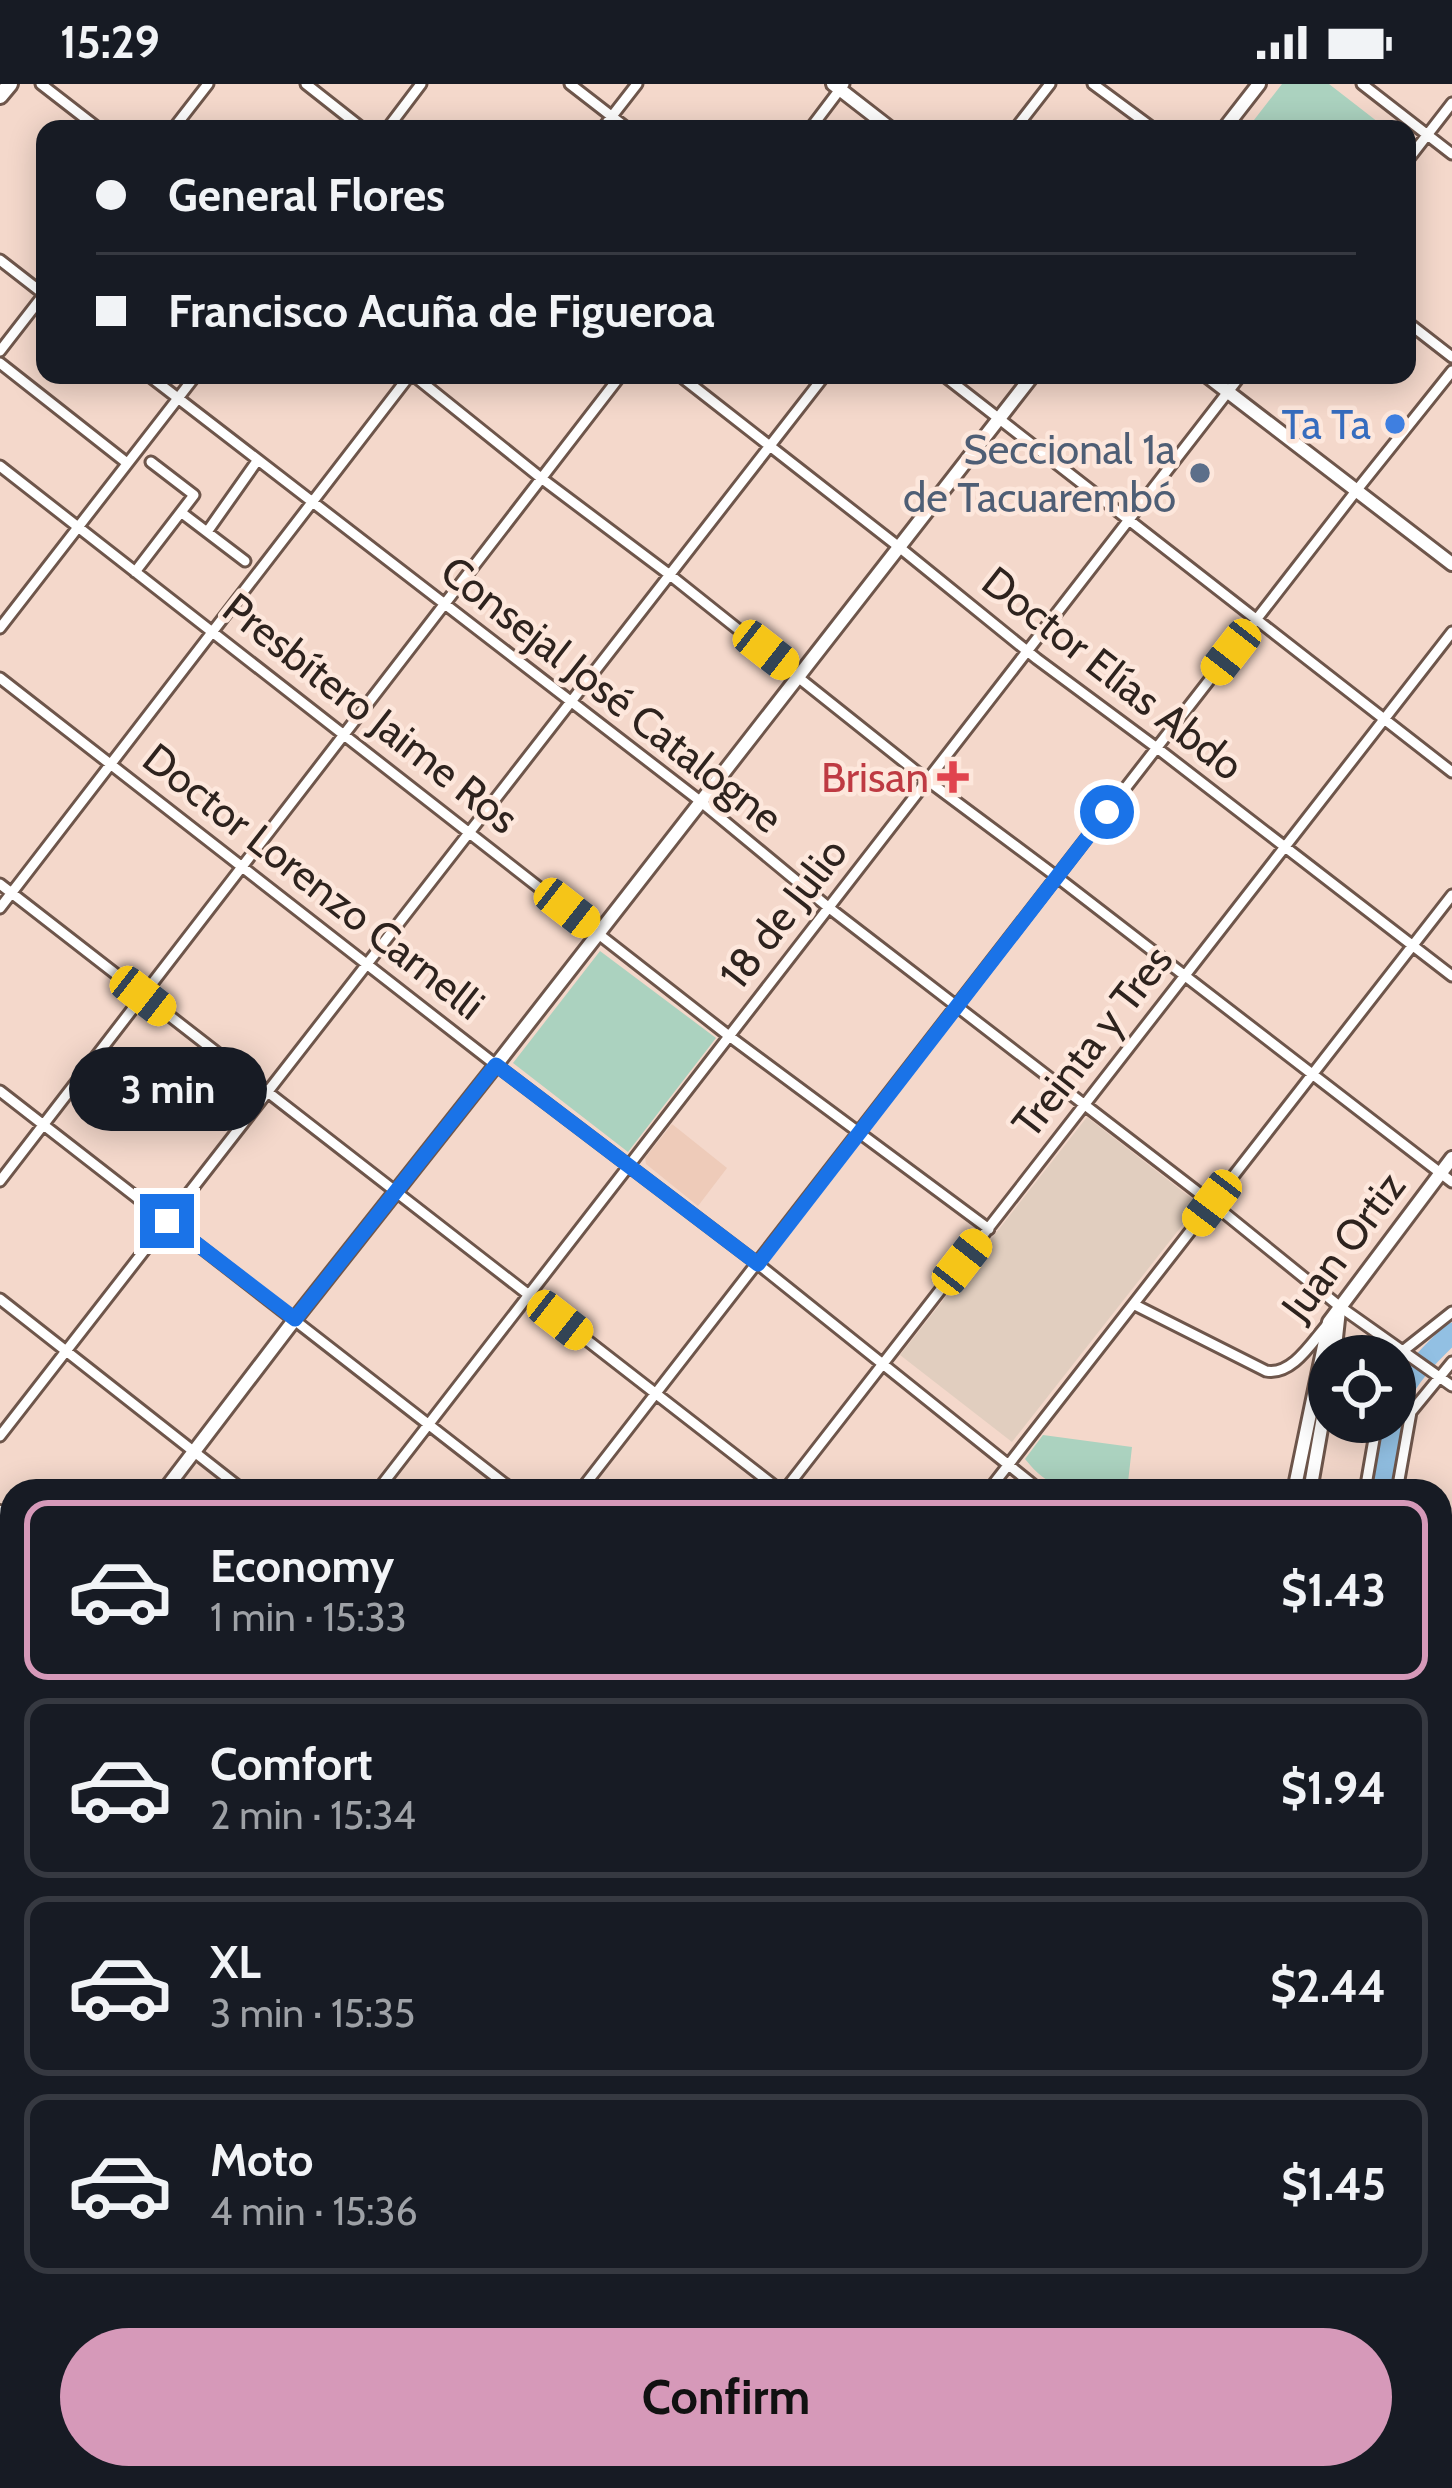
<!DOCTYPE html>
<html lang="en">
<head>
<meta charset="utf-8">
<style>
  :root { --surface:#171b24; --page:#242831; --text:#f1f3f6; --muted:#9ea1a6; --line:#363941; --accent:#d699b9 }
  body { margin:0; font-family:Cabin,sans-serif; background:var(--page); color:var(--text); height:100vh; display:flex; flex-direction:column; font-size:45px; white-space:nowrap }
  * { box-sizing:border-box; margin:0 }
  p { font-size:39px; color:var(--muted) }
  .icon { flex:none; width:66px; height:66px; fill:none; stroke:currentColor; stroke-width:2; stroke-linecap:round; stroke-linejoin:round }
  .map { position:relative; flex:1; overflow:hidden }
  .panel { position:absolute; left:0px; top:1395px; width:1452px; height:1011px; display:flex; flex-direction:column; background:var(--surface); border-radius:36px 36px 0 0; box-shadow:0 6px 30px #0003 }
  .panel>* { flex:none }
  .guide { position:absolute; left:36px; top:36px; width:1380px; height:264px; border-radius:24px; box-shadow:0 6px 30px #0003; display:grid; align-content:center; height:264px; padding:0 60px; background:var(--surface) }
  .buttons { position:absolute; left:1308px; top:1251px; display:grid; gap:24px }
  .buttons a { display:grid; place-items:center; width:108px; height:108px; border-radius:50%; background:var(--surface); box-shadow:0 6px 30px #0003; font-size:60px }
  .end { position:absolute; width:54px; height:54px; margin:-27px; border:15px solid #1a73e8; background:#fff; box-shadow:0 0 0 6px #fff }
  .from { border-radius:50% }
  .bubble { position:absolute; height:84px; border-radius:42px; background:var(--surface); box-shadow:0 6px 30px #0003; font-size:39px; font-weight:700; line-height:84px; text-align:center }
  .car { position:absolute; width:36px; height:72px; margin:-36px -18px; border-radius:15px; box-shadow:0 0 9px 3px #0007; background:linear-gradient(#f5c518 24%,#345 0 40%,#f5c518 0 76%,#345 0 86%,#f5c518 0) }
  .guide b { display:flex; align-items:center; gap:42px; height:114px; font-size:45px }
  .guide b+b { border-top:3px solid var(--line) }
  .guide i { width:30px; height:30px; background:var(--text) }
  ul { padding:21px 0 0; list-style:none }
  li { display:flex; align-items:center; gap:36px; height:180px; margin:0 24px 18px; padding:0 36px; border:6px solid var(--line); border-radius:24px }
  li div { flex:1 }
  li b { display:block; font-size:45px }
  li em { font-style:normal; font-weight:700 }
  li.on { border-color:var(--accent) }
  li>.icon { width:108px; height:108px; stroke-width:1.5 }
  .action { display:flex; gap:24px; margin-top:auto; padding:24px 60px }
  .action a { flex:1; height:138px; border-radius:72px; background:var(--accent); color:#111; font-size:48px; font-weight:700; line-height:138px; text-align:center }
  .status { display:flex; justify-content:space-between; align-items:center; height:84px; padding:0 60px; background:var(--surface); direction:ltr }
  .status svg { height:33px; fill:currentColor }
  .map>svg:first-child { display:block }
  .built { fill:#eecbb9 }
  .medical { fill:#e1cebf }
  .green { fill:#abd2bf }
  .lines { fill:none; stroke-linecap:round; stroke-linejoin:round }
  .stream { stroke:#92c0e3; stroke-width:3 }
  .river { stroke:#92c0e3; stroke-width:21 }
  .minor-casing { stroke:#6e564b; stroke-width:15 }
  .tertiary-casing { stroke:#6e564b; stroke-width:18 }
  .secondary-casing { stroke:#6e564b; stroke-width:20 }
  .minor { stroke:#fff; stroke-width:9 }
  .tertiary { stroke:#fff; stroke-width:12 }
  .secondary { stroke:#fff; stroke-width:14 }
  .route { stroke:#1a73e8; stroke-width:15 }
  .shop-dot { fill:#3f7fe0; stroke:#fde7dc; stroke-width:4.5 }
  .service-dot { fill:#5c6f8a; stroke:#fde7dc; stroke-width:4.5 }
  .health-dot { fill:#e0444e; stroke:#fde7dc; stroke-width:4.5 }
  .labels { text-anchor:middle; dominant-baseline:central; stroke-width:9; stroke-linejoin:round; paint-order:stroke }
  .shop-label { font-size:42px; fill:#366cbe; stroke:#fde7dc; text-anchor:end }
  .service-label { font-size:42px; fill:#4e5e75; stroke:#fde7dc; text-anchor:end }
  .street-label { font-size:42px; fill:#2e231e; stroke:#fde7dc }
  .health-label { font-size:42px; fill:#be3a42; stroke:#fde7dc; text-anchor:end }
</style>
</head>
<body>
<div class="status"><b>15:29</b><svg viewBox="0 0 49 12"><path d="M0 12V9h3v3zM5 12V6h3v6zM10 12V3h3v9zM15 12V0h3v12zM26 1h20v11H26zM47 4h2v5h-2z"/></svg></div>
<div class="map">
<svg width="1452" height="2404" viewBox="0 0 1452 2404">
  <rect width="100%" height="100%" fill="#f4d8cb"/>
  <!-- built -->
  <path class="built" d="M672,1040L727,1084L698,1122L646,1080L645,1074Z"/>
  <!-- medical -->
  <path class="medical" d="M1087,1033L1199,1120L1012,1358L900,1271Z"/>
  <!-- green -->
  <path class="green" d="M1282,0H1329L1387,45H1247Z
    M600,867L716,954L628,1068L513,979Z
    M1043,1351L1132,1363L1127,1407C1082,1407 1056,1414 1025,1375Z
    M0,1636L12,1640V1807L0,1797Z"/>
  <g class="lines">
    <!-- stream -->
    <path class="stream" d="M1440,1919L1452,1951
      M881,2404L887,2394"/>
    <!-- river -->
    <path class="river" d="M1395,1321C1409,1291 1428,1272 1452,1249
      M1380,1407L1392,1338"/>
    <defs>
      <path id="minor" d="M41,0L99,45
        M306,0L363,45
        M570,0L628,45
        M1093,0L1154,45
        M1362,0L1452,70
        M173,45L208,0
        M387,45L421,0
        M602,45L637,0
        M810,45L844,0
        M1015,45L1050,0
        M1407,77L1452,19
        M0,176L45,211
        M1407,238L1452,273
        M0,267L45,209
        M0,279L127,379
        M148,291L700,717L828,823L1212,1119L1339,1222L1452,1302
        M413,291L541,394L670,491L927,696L1057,793L1452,1098
        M679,291L899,463L1037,575L1157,664L1452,892
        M943,291L1452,688
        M0,382L729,952L989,1145
        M182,429L245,477
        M207,448L257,377
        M135,488L194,411L151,378
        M0,544L196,291
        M0,594L496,981L758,1180L1041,1407
        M0,800L781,1407
        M0,824L410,291
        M0,1007L514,1407
        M0,1097L621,291
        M0,1215L244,1407
        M1135,1221L1266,1287C1292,1292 1312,1258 1327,1241
        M1395,1284L1404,1266L1452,1228
        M0,1352L825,291
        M377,1407C663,1034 951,662 1241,291
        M580,1407L1356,407L1452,287
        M784,1407L1452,548
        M988,1407L1452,811
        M1365,1407L1377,1338
        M1397,1407L1411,1328L1452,1278
        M1440,1477L1452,1455
        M1440,1526L1452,1532
        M0,1625L12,1634
        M1440,1635L1452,1642
        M1440,1761L1452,1740
        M0,1806L12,1815
        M1445,1868L1452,1872
        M1440,2019L1452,2063
        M0,2027L12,2037
        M0,2217L12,2201
        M0,2247L12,2257
        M0,2351L12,2361
        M52,2394L63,2404
        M295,2394L307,2404
        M590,2394L602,2404
        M338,2404L347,2394
        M462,2404L469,2394
        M863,2404L869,2394
        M902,2404L908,2394
        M1065,2404L1072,2394"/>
      <path id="tertiary" d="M833,0L891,45
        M1224,45L1259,0
        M1206,291L1452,480
        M1334,1272L1339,1226
        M164,1407L295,1235L496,981L1033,291
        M1294,1407L1329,1238L1452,1074
        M1310,1407L1329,1299
        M0,1428L12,1437
        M0,1461L12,1470
        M0,1618L12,1603
        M0,1881L12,1866
        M1241,2394L1256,2404
        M1300,2404C1314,2392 1328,2392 1341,2404"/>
      <path id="secondary" d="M0,12L10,0"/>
    </defs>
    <!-- minor casing -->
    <use href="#minor" class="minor-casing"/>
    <!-- tertiary casing -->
    <use href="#tertiary" class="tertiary-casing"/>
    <!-- secondary casing -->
    <use href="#secondary" class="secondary-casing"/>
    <!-- minor -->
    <use href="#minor" class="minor"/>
    <!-- tertiary -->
    <use href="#tertiary" class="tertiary"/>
    <!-- secondary -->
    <use href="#secondary" class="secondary"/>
  </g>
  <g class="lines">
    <!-- route -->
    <path class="route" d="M167,1137L295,1235L496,981L758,1180L1107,728"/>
  </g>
  <!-- markers -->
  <circle class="shop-dot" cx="1395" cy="340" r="12"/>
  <circle class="service-dot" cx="1200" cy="389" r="12"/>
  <path class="health-dot" d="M947 675h12v12h12v12h-12v12h-12v-12h-12v-12h12z"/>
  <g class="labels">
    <!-- shop labels -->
    <g class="shop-label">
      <text x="1371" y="340">Ta Ta</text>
    </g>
    <!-- service labels -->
    <g class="service-label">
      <text x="1176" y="365">Seccional 1a<tspan x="1176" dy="48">de Tacuarembó</tspan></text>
    </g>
    <!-- street labels -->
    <g class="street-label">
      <text transform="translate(1113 589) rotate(38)">Doctor Elías Abdo</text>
      <text transform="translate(612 610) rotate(38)">Consejal José Catalogne</text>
      <text transform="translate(371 629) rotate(38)">Presbítero Jaime Ros</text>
      <text transform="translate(314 797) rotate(38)">Doctor Lorenzo Carnelli</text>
      <text transform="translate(783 829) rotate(-52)">18 de Julio</text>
      <text transform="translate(1092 957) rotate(-52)">Treinta y Tres</text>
      <text transform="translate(1343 1162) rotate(-53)">Juan Ortiz</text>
    </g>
    <!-- health labels -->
    <g class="health-label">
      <text x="929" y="693">Brisan</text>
    </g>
  </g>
</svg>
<div class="buttons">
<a><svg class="icon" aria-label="locate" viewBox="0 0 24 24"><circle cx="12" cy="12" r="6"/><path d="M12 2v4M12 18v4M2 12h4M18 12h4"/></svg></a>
</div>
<i class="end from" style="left:1107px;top:728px"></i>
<i class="end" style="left:167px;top:1137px"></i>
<div class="bubble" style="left:69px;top:963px;width:198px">3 min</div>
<i class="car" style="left:766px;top:566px;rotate:128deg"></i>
<i class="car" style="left:1231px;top:568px;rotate:218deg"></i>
<i class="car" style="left:567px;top:824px;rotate:128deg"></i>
<i class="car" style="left:143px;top:912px;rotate:128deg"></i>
<i class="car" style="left:1212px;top:1119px;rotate:217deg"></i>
<i class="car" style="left:962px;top:1178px;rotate:38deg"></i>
<i class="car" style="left:560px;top:1236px;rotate:128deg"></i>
<div class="guide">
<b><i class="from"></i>General Flores</b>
<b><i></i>Francisco Acuña de Figueroa</b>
</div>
<section class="panel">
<ul>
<li class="on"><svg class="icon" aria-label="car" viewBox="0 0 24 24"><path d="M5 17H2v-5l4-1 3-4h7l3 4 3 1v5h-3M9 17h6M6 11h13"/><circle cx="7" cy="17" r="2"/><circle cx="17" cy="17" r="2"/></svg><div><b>Economy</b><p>1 min · 15:33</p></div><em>$1.43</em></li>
<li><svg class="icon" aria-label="car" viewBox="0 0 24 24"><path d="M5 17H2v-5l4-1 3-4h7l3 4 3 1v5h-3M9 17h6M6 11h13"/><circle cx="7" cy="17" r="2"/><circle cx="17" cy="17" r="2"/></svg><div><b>Comfort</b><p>2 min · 15:34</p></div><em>$1.94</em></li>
<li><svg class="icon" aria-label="car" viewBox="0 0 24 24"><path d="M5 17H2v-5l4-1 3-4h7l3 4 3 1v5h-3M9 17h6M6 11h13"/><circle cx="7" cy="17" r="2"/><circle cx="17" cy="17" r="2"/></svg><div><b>XL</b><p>3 min · 15:35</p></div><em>$2.44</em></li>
<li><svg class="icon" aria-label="car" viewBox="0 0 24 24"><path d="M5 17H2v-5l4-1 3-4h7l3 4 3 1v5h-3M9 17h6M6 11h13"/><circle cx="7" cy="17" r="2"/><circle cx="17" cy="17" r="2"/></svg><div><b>Moto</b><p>4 min · 15:36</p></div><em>$1.45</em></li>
</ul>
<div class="action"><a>Confirm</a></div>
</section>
</div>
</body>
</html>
